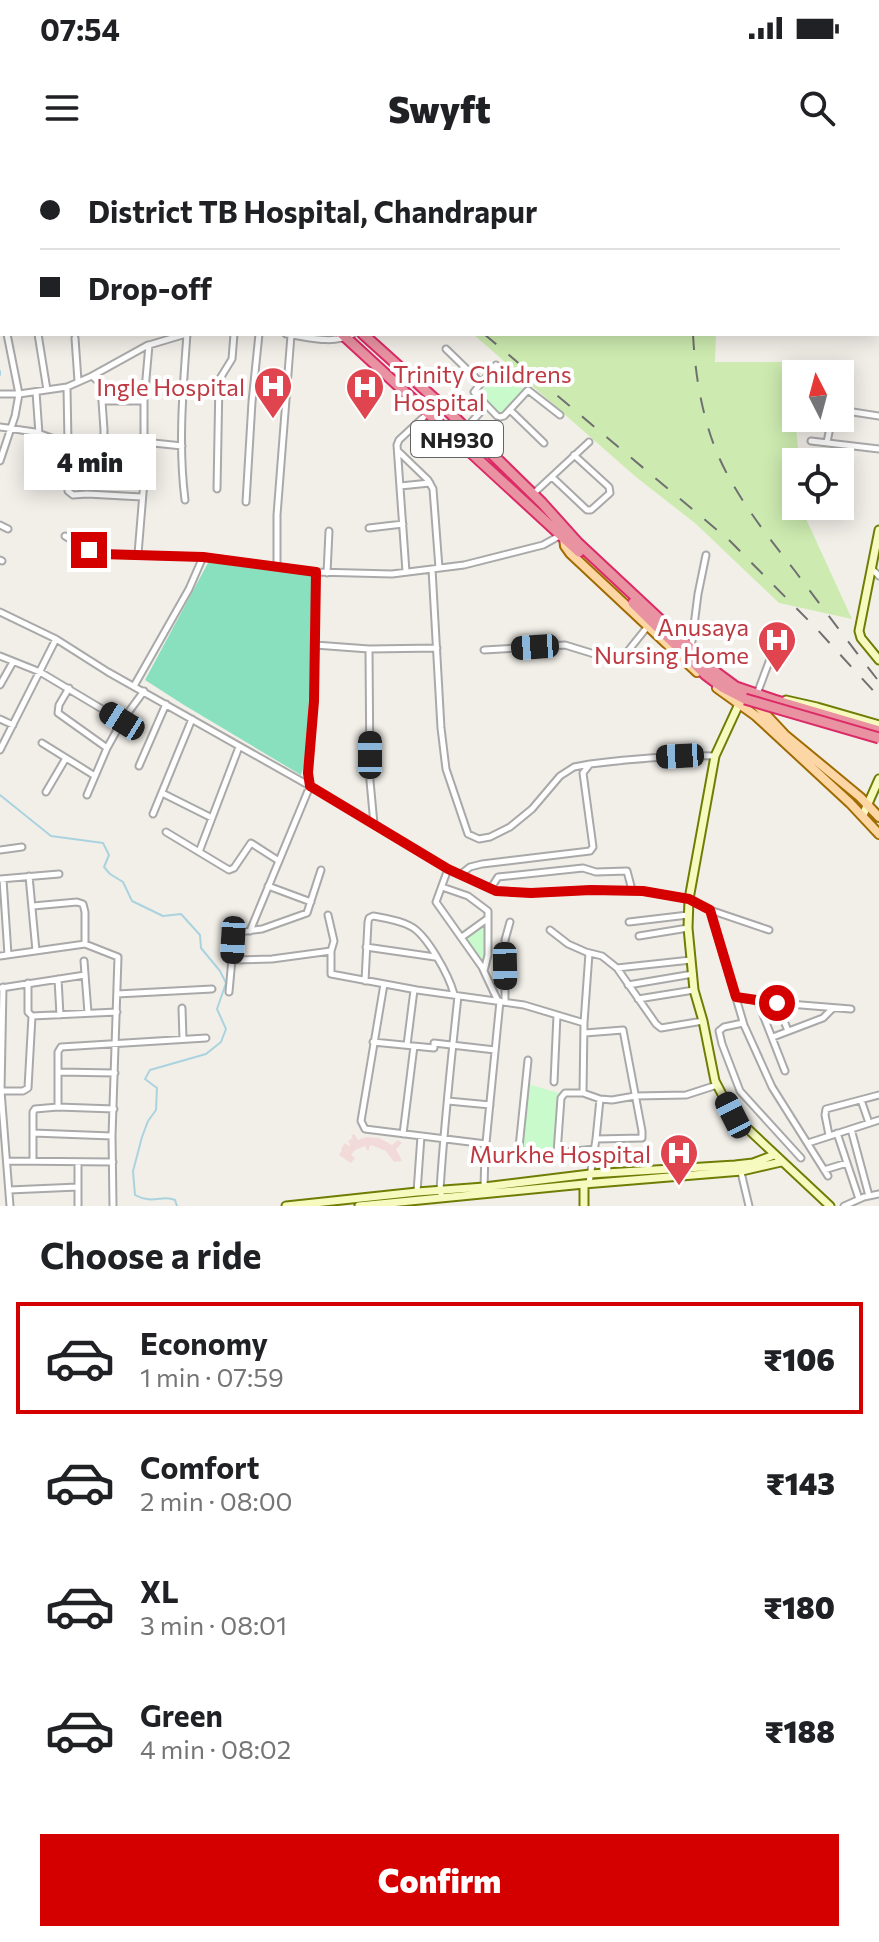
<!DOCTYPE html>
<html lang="en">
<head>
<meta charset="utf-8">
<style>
  :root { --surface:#fff; --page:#f6f6f6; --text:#202124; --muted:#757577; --line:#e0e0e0; --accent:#d40000 }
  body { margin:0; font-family:Commissioner,sans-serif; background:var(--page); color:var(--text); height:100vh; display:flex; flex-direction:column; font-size:30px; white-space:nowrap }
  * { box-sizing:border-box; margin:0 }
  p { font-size:26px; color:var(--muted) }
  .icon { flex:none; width:44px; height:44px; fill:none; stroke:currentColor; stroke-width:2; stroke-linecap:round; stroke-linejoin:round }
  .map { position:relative; height:1046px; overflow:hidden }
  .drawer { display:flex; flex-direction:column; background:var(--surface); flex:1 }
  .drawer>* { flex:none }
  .top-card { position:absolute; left:0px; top:0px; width:880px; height:176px; box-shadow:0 4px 20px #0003; display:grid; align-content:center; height:176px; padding:0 40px; background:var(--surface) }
  .needle { width:52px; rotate:354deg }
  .fabs { position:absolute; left:782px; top:200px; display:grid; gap:16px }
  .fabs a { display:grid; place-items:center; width:72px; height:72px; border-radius:0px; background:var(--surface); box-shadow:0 4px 20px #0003; font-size:40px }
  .end { position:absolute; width:36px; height:36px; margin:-18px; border:10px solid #d40000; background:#fff; box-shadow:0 0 0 4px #fff }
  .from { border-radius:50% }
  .bubble { position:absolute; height:56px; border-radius:0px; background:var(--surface); box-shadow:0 4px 20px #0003; font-size:26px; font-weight:800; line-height:56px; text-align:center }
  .car { position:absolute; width:24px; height:48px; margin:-24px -12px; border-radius:10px; box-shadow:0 0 6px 2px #0007; background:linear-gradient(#222 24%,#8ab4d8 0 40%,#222 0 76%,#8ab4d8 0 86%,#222 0) }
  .top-card b { display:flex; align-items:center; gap:28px; height:76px; font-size:30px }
  .top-card b+b { border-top:2px solid var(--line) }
  .top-card i { width:20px; height:20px; background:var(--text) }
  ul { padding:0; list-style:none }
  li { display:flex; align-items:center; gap:24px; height:112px; margin:0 16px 12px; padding:0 24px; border:4px solid transparent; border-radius:0px }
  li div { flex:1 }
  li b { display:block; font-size:30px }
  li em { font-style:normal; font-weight:800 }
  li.on { border-color:var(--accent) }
  li>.icon { width:72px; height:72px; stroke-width:1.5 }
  h2 { padding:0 40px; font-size:36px; line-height:96px }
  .action { display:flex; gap:16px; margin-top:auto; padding:16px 40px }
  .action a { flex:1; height:92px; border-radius:0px; background:var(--accent); color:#fff; font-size:32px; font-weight:800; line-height:92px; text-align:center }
  .status { display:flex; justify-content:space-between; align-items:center; height:56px; padding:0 40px; background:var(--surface); direction:ltr }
  .status svg { height:22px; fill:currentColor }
  header { display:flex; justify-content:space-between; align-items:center; height:104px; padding:0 40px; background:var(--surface); font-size:36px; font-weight:800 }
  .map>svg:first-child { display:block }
  .commercial { fill:#f2dad9 }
  .grass { fill:#cdebb0 }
  .park { fill:#c8facc }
  .pitch { fill:#88e0be }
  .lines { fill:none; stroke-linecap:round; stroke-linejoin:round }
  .stream { stroke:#aad3df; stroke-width:2 }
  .street-casing { stroke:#a9a9a9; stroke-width:9 }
  .secondary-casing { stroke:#707d05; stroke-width:11 }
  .primary-casing { stroke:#a06b00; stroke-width:12 }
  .highway-casing { stroke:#dc2a67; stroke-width:13 }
  .street { stroke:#fff; stroke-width:5 }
  .secondary { stroke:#f7fabf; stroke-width:7 }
  .primary { stroke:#fcd6a4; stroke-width:8 }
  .highway { stroke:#e892a2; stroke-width:9 }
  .rail { stroke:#707070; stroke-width:2; stroke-dasharray:16 16; stroke-linecap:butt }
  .highway-bridge-casing { stroke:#dc2a67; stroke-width:13; stroke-linecap:butt }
  .highway-bridge { stroke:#e892a2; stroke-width:9 }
  .route { stroke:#d40000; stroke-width:10 }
  .labels { text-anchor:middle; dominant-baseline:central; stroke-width:8; stroke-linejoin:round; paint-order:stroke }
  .shield { fill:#fff; stroke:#646464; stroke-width:2 }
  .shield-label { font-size:22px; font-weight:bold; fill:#222 }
  .health-label { font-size:24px; fill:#be3a42; stroke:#fff; text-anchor:end }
</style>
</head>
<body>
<div class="status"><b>07:54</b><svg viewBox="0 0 49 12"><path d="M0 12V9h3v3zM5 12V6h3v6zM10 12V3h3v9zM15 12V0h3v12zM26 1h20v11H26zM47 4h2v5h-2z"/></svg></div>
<header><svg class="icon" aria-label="menu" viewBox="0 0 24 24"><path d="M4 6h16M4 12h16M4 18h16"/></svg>Swyft<svg class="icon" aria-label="search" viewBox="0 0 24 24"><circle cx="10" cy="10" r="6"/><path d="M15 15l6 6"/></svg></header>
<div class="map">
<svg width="879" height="1046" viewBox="0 0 879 1046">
  <rect width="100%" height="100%" fill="#f2efe9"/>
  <!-- commercial -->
  <path class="commercial" d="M354,974L358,980L366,977L379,978L392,985L398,980L402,983L396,989L402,1001L394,1002L386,991L371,985L369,987V990H367L365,986L355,990L351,995L355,998L351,1003L339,995L342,990L341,989L345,983L349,986L350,985L348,981L353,978L351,975Z"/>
  <!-- grass -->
  <path class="grass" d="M473,174H716L715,202H786L797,276L799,302H796V346H801L802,350L852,459L779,443L696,364L636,317Z"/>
  <!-- park -->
  <path class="park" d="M502,209L525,231L501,256L478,234Z
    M486,762V796L483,807L464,777Z
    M528,924L559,933L553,991L519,995Z"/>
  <!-- pitch -->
  <path class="pitch" d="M209,401L313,416L307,596L301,615L184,545L145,520Z"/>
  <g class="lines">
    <!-- stream -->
    <path class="stream" d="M0,164H2
      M0,211V215
      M0,635L51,676L103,683L109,695L104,707L110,714L123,722L132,741L163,756L181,754L200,775L201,788L220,811L226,823L217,849L226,869L221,882L206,894L150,910L145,919L157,928L156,950L148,961L142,977L133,1011L135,1035C153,1045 163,1034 175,1040L177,1046"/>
    <defs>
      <path id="street" d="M234,0L237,2
        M32,2L33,0
        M567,2L625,0L638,2
        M663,2H673
        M748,2L749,0
        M831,2V0
        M0,25H2
        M0,48L2,43
        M0,62H2
        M878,64H879
        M0,93L2,146
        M0,155L2,154
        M38,174L47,230
        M286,174C308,177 332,185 353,174
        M75,178L78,221
        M446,189L480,222
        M496,205L474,232L497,256L500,257L504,256L528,230L560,255
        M92,216L148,185
        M67,227L68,284
        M36,232L39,274
        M0,234H19L7,174
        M102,241L104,270L103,304
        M510,250L544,283
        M840,250L879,256
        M0,267L35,272L68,284L103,305L144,310
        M466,268L486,246
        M811,281L879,289
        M144,282L182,286
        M827,282L832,258
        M398,291L428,320L433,329L439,408
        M0,301L15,256L19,234L67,227L92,216L99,222L102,241H144L149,185L186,174
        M552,317L587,350H591L610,333L609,327L574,295
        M67,320L68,331L73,335L87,334L142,337
        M400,326L430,323
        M217,329L219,220L232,199L234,174
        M533,334L589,282
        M185,340C178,285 183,229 187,174
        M246,342L252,242L259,174
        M0,365L8,369
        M369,368L403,364
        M65,376L89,390L101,394L203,397
        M138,394L144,321V241
        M0,400L2,401
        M277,407V355L291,175
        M432,409L441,568L446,609L468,674L479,679L490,677L510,667L532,649L560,616L574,607L590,604
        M872,409L879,416
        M406,412L397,285L399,280L428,253
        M327,413L329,371
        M0,452L56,479L108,512L310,626L448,709L496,731L531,733L591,730L643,731L689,739L710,750L769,770
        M315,485L369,489L437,488
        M369,489L370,621L374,664
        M691,489L698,434L706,395
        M484,490L565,485L617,501H620L648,466
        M0,496L40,512L122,561
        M0,525L13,502
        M134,526L189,429L203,397L316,412L392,414L464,405L543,385L561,375
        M69,528L59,545L58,553L107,588
        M757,534L776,483
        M0,559L13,565
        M42,583L95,616
        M0,590L56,479
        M139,606L166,544
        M46,632L66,598
        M162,633L212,658
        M87,635L107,588L122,561L144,531
        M153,654L192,559
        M166,672L229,710L234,708L251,683L279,701
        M0,690L22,687
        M199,692L239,587
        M448,709L436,742L482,807L497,839
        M461,714L470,707L482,704L590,691L593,687L583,613L590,604C632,599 673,595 715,596
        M29,716L36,791
        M0,719L59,714
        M3,719L8,795
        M268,726L311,742
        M442,727L468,736L488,751V795L484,811
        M491,728L498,717L583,708L596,712L627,711L632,730
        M33,746L77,742L83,744L85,752V784
        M710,750L744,865L772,927L828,1016
        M328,755L334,781L331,791V814L417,830L524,845L584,863L583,933
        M629,762L688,755
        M550,770L568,784L586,792L602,796L617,808L656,864L661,868L703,861
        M250,771L310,626L308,613L314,541L316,412
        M639,776L688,768
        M462,777L487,759
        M366,787L435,797
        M0,796L85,784L118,797L112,976L113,1046
        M232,800L272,799L331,791
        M84,801L88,853
        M617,808L691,800
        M58,819L60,855
        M365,821L368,762L369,758L373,756C384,758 399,760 410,766C427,774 449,816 454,834
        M28,823V852L32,856L117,852
        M384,824L361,961L365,969L486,984
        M628,825L693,814
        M3,827L1,931L10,1046
        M1,828L85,815
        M229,832L234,777L239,772L262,769L307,753L321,710
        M117,834L212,829
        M736,837L764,842L851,849
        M638,839L694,830
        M505,842V780L510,762
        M758,842L785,911
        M777,843L788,871
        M182,848L183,879
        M584,863L589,793
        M743,863L724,867L719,871L722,884L740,931L801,998
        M585,873L623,870L642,971V978L596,979
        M773,877L823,858L833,848
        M373,882L434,888V883L495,890
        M407,885L414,830
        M58,912L115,913
        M554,922L557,855
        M0,931H23L28,928L32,856
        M861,940L869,963
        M448,941L490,945
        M58,947V892L61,887L206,878
        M851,969L869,1036
        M33,973L112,976
        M837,973L859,1039
        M403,974L414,886
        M829,975L825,955L826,949L879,935
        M808,983L879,960
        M557,993L561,938L565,933H583L600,939L612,940L635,936L686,935L717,925
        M518,997L528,900
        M485,1000L595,989
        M7,1001L113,1002
        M33,1001V952L35,949L58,947L114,949
        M78,1003V1046
        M740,1008L749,1046
        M824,1010L847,1003
        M589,1023L596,979L600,939
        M484,1027L485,993L500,841
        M9,1030L78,1027
        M417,1032L421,976
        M442,1038L440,1030C444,965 451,901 458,836
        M844,1046L864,1037L879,1034"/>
      <path id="secondary" d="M879,370L859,471L861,478L879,500
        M786,540L817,547L879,565
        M739,544L715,596L689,739L688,768L694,830L703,861L715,921L733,955L830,1046
        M863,655L879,619
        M584,1024V1046
        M286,1046L417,1032L484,1027L590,1014L735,1005L753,1003L774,995
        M359,1046L584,1024L742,1011L781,1002"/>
      <path id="primary" d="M564,378L565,386L570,393L697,512
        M717,528L756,556L850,643L879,674
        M755,543L785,575L860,637L879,657"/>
      <path id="highway" d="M125,0L127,2
        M137,0L140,2
        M342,174L579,392
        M363,174L446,249L542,343L578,383L717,513L736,527L774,540L879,571
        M633,443L706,515L722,527L745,539"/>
    </defs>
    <!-- street casing -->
    <use href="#street" class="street-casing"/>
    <!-- secondary casing -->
    <use href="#secondary" class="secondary-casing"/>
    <!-- primary casing -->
    <use href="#primary" class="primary-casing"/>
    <!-- highway casing -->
    <use href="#highway" class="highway-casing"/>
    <!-- street -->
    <use href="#street" class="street"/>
    <!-- secondary -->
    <use href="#secondary" class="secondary"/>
    <!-- primary -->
    <use href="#primary" class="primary"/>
    <!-- highway -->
    <use href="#highway" class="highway"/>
    <!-- rail -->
    <path class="rail" d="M284,0L286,2
      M308,0L311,2
      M724,2L725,0
      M738,2L740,0
      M484,174L729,380L814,466L879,537
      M693,174C695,213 701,251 715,288C733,333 765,373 795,411C822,447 849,483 877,519"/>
    <defs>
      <path id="highway-bridge" d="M745,539L879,578"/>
    </defs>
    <!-- highway-bridge casing -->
    <use href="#highway-bridge" class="highway-bridge-casing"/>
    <!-- highway-bridge -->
    <use href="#highway-bridge" class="highway-bridge"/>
  </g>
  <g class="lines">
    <!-- route -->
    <path class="route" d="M89,390L101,394L203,397L316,412L314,541L308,613L310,626L448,709L496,731L531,733L591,730L643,731L689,739L710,750L736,837L777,843"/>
  </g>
  <!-- icons -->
  <defs>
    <symbol id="hospital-pin" viewBox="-11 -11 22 30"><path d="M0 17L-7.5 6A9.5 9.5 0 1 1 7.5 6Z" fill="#e0444e" stroke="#fff"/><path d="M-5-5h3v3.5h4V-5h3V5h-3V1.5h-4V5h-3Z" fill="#fff"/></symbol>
  </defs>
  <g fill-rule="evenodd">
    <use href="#hospital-pin" x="251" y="204" width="44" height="60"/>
    <use href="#hospital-pin" x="343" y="205" width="44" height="60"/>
    <use href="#hospital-pin" x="755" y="458" width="44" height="60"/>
    <use href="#hospital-pin" x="657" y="971" width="44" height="60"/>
  </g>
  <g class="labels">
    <!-- shield labels -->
    <rect class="shield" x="411" y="261" width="92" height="36" rx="6"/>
    <g class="shield-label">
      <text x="457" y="279">NH930</text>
    </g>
    <!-- health labels -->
    <g class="health-label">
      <text x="393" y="213" text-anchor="start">Trinity Childrens<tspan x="393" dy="28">Hospital</tspan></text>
      <text x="245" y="226">Ingle Hospital</text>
      <text x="749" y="466">Anusaya<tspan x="749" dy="28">Nursing Home</tspan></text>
      <text x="651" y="993">Murkhe Hospital</text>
    </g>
  </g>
</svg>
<div class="fabs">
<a><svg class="needle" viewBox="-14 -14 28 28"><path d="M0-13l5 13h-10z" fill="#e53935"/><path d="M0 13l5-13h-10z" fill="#757577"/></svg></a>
<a><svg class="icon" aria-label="locate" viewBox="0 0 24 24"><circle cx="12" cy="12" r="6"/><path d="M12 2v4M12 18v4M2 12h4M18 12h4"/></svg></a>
</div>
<i class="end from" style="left:777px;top:843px"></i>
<i class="end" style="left:89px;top:390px"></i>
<div class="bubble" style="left:24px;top:274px;width:132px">4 min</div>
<i class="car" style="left:535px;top:487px;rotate:266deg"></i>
<i class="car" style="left:122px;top:561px;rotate:302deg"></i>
<i class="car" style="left:370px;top:595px;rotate:0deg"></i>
<i class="car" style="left:680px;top:596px;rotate:267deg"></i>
<i class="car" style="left:233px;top:780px;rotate:183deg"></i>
<i class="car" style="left:505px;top:806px;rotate:179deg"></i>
<i class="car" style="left:733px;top:955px;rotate:333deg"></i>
<div class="top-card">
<b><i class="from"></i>District TB Hospital, Chandrapur</b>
<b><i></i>Drop-off</b>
</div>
</div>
<section class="drawer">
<h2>Choose a ride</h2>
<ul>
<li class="on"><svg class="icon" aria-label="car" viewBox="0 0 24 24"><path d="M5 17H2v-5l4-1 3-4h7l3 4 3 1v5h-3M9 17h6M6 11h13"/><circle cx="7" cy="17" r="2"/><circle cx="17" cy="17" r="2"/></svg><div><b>Economy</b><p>1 min · 07:59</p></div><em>₹106</em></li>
<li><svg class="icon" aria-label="car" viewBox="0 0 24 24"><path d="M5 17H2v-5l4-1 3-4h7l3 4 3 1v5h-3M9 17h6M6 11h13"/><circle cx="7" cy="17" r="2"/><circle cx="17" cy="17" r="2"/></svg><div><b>Comfort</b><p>2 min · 08:00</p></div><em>₹143</em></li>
<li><svg class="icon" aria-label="car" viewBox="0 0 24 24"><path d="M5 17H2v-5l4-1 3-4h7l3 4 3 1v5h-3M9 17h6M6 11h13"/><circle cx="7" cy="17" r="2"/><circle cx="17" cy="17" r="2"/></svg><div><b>XL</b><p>3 min · 08:01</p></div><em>₹180</em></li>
<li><svg class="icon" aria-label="car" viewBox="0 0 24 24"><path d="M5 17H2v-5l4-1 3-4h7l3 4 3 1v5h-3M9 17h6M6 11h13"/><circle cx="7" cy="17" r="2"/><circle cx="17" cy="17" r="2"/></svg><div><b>Green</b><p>4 min · 08:02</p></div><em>₹188</em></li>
</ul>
<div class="action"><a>Confirm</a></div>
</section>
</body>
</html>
